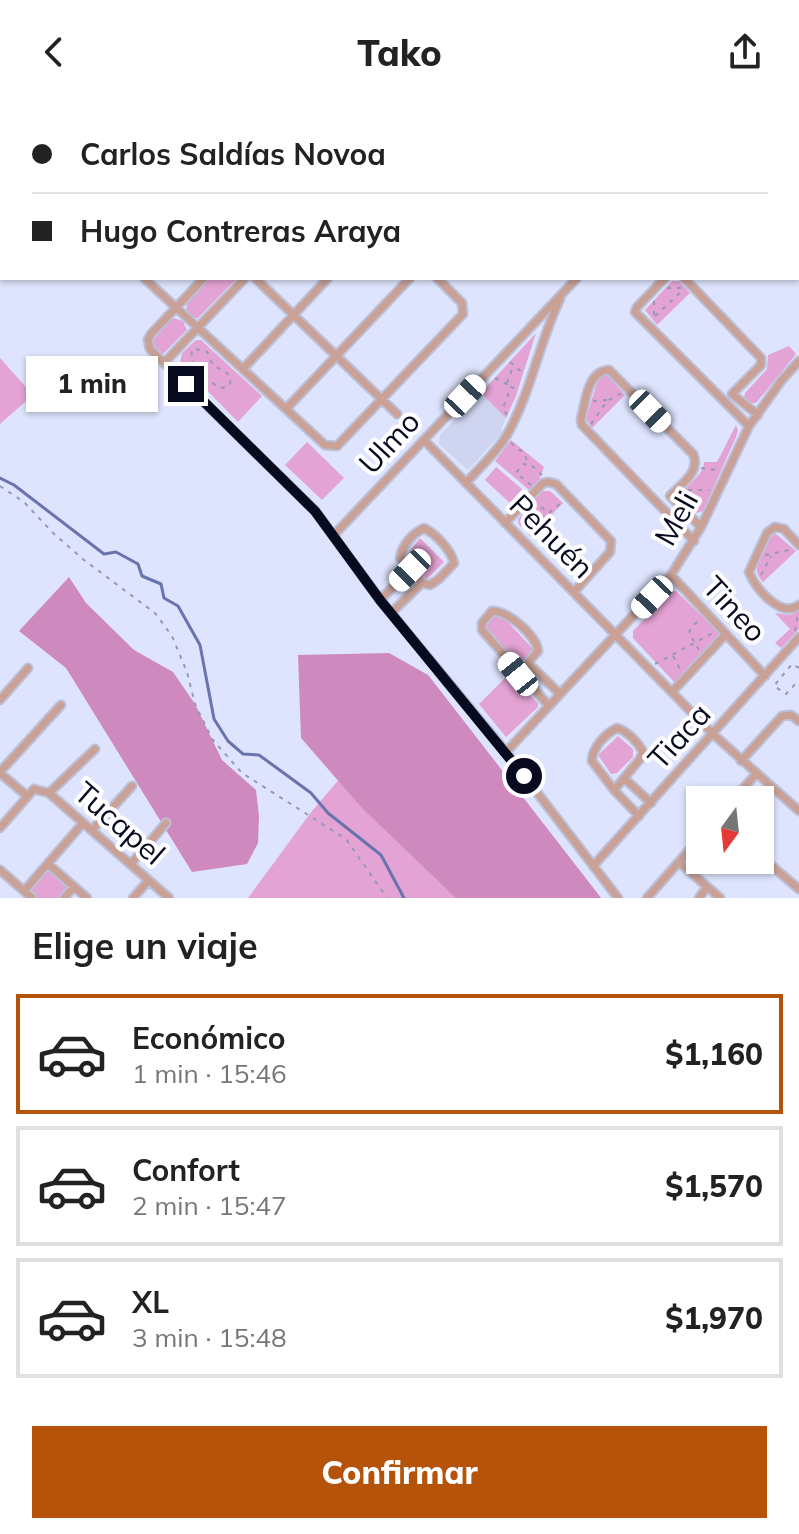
<!DOCTYPE html>
<html lang="es">
<head>
<meta charset="utf-8">
<style>
  :root { --surface:#fff; --page:#f6f6f6; --text:#222; --muted:#767676; --line:#e0e0e0; --accent:#b45309 }
  body { margin:0; font-family:Mulish,sans-serif; background:var(--page); color:var(--text); height:100vh; display:flex; flex-direction:column; font-size:30px; white-space:nowrap }
  * { box-sizing:border-box; margin:0 }
  p { font-size:26px; color:var(--muted) }
  .icon { flex:none; width:44px; height:44px; fill:none; stroke:currentColor; stroke-width:2; stroke-linecap:round; stroke-linejoin:round }
  .map { position:relative; height:794px; overflow:hidden }
  .sheet { display:flex; flex-direction:column; background:var(--surface); flex:1 }
  .sheet>* { flex:none }
  .banner { position:absolute; left:0px; top:0px; width:800px; height:176px; box-shadow:0 2px 6px #0004; display:grid; align-content:center; height:176px; padding:0 32px; background:var(--surface) }
  .needle { width:52px; rotate:195deg }
  .controls { position:absolute; left:686px; top:682px; display:grid; gap:16px }
  .controls a { display:grid; place-items:center; width:88px; height:88px; border-radius:0px; background:var(--surface); box-shadow:0 2px 6px #0004; font-size:40px }
  .end { position:absolute; width:36px; height:36px; margin:-18px; border:10px solid #080a1f; background:#fff; box-shadow:0 0 0 4px #fff }
  .from { border-radius:50% }
  .bubble { position:absolute; height:56px; border-radius:0px; background:var(--surface); box-shadow:0 2px 6px #0004; font-size:26px; font-weight:800; line-height:56px; text-align:center }
  .car { position:absolute; width:24px; height:48px; margin:-24px -12px; border-radius:10px; box-shadow:0 0 6px 2px #0007; background:linear-gradient(#fff 24%,#345 0 40%,#fff 0 76%,#345 0 86%,#fff 0) }
  .banner b { display:flex; align-items:center; gap:28px; height:76px; font-size:30px }
  .banner b+b { border-top:2px solid var(--line) }
  .banner i { width:20px; height:20px; background:var(--text) }
  ul { padding:0; list-style:none }
  li { display:flex; align-items:center; gap:24px; height:120px; margin:0 16px 12px; padding:0 16px; border:4px solid var(--line); border-radius:0px }
  li div { flex:1 }
  li b { display:block; font-size:30px }
  li em { font-style:normal; font-weight:800 }
  li.on { border-color:var(--accent) }
  li>.icon { width:72px; height:72px; stroke-width:1.5 }
  h2 { padding:0 32px; font-size:36px; line-height:96px }
  .action { display:flex; gap:16px; margin-top:auto; padding:16px 32px }
  .action a { flex:1; height:92px; border-radius:0px; background:var(--accent); color:#fff; font-size:32px; font-weight:800; line-height:92px; text-align:center }
  header { display:flex; justify-content:space-between; align-items:center; height:104px; padding:0 32px; background:var(--surface); font-size:36px; font-weight:800 }
  .map>svg:first-child { display:block }
  .built { fill:#cfd5f0 }
  .green { fill:#e3a3d4 }
  .forest { fill:#ce89bf }
  .lines { fill:none; stroke-linecap:round; stroke-linejoin:round }
  .stream { stroke:#6974ae; stroke-width:3 }
  .street-casing { stroke:#bcc1d9; stroke-width:11 }
  .secondary-casing { stroke:#bcc1d9; stroke-width:14 }
  .path { stroke:#9599b1; stroke-width:2; stroke-dasharray:4 6; stroke-linecap:butt }
  .street { stroke:#c9a197; stroke-width:7 }
  .secondary { stroke:#b87f70; stroke-width:10 }
  .route { stroke:#080a1f; stroke-width:10 }
  .labels { text-anchor:middle; dominant-baseline:central; stroke-width:8; stroke-linejoin:round; paint-order:stroke }
  .street-label { font-size:30px; fill:#080a1f; stroke:#fff }
</style>
</head>
<body>
<header><svg class="icon" aria-label="back" viewBox="0 0 24 24"><path d="M15 5l-7 7 7 7"/></svg>Tako<svg class="icon" aria-label="share" viewBox="0 0 24 24"><path d="M12 15V3M7 8l5-5 5 5M5 13v7h14v-7"/></svg></header>
<div class="map">
<svg width="799" height="794" viewBox="0 0 799 794">
  <rect width="100%" height="100%" fill="#dee4fd"/>
  <!-- built -->
  <path class="built" d="M481,289L506,314L501,325L503,328L468,366L439,340L440,331Z"/>
  <!-- green -->
  <path class="green" d="M211,174H237L198,214L189,213C179,197 200,185 211,174Z
    M672,177H679L690,189L657,221L645,206Z
    M173,214L183,217L187,226L163,250L153,242V236Z
    M536,229L516,292L506,314L481,289Z
    M196,236H201L262,292L238,318L180,259L182,249Z
    M789,242L796,250L756,299H750L744,294L745,289L767,265L768,251Z
    M0,254L33,291L0,320Z
    M603,272H608L625,291L592,324L586,315L598,275Z
    M736,321L738,327L736,333L703,407L696,409L681,394C684,380 703,374 704,358H717Z
    M511,336L544,363L539,376L529,386L495,357Z
    M307,338L344,374L322,396L285,361Z
    M496,363L522,385L510,399L485,376Z
    M542,387H550L563,399L532,431L519,421L518,415Z
    M776,430L796,447L763,478C748,462 763,448 772,431Z
    M420,434L444,458L427,475H424L406,452Z
    M672,487H676L722,531L676,580L633,534V527Z
    M799,506V525L781,544L775,539L790,525L775,509L790,511Z
    M493,510L502,512L535,547L523,562H518L484,522Z
    M509,570L538,599V603L506,633L479,600Z
    M428,571L601,794H248L312,707Z
    M618,632L633,645V653L617,669L611,670L598,651Z
    M49,766L68,783L58,794H37L30,787Z"/>
  <!-- forest -->
  <path class="forest" d="M69,473L86,499L134,546L173,568L195,600L222,656L256,686L259,712L258,739L247,760L192,768L66,564L19,527Z
    M389,549L428,571L601,794H456L362,704L301,634L298,551Z"/>
  <g class="lines">
    <!-- stream -->
    <path class="stream" d="M0,374L14,381L104,450L116,448L138,460L142,472L161,480L164,494L178,502L200,541L214,615L228,637L243,650L259,651L281,667L311,689L328,709L381,751L404,794"/>
    <defs>
      <path id="street" d="M33,0L34,2
        M120,0L122,2
        M319,0L321,2
        M506,0L508,2
        M585,0L587,2
        M649,0L651,2
        M130,2L132,0
        M217,2L219,0
        M292,2L294,0
        M382,2L384,0
        M450,2L452,0
        M659,2L660,0
        M739,2L741,0
        M144,174L325,341L337,342L463,210L462,199L437,174
        M204,174L151,230L148,236L150,245L315,407L380,496L506,648L618,794
        M255,174L397,310
        M665,174L637,203L635,208L749,322
        M684,174L761,254V261L732,290L758,311
        M164,259L245,174
        M243,265L328,174
        M286,305L410,174
        M424,336L713,630L799,707
        M466,379C479,364 497,348 507,331C531,288 539,239 560,195
        M505,419L543,379L549,378L556,380L611,437L610,448L574,488
        M334,431L577,174
        M694,437L582,321L581,315C586,297 587,267 609,266L693,350C701,368 681,380 670,392L701,423
        M799,441L784,425L775,423L767,429L749,468C756,485 781,515 799,501
        M671,471L765,572
        M380,496L410,466
        M391,509L422,479L430,481L439,475L454,459C451,446 436,430 424,424C412,430 402,441 400,454L422,479
        M528,559L560,590
        M518,570L538,547C536,531 508,507 492,507L482,519V526L549,602
        M672,588L726,530
        M0,596L28,564
        M506,648L671,471L701,423L749,322L781,277L799,257
        M741,657L782,612L791,611L799,617
        M0,668L61,601
        M0,669L27,692
        M624,674L651,699
        M614,686L640,655L643,648C638,638 627,627 617,624C605,630 592,644 592,657L614,686L639,712
        M49,689L95,645
        M733,696L756,670
        M0,724L34,685L49,689L169,794
        M92,726L132,682
        M760,752L799,785
        M679,758L720,794
        M48,760L87,794
        M131,760L166,719
        M594,761L799,533
        M0,766L32,794
        M24,787L83,719
        M64,794L74,783
        M133,794L149,776
        M647,794L700,734
        M699,794L707,783"/>
      <path id="secondary" d="M785,0L787,2
        M798,13L799,14"/>
    </defs>
    <!-- street casing -->
    <use href="#street" class="street-casing"/>
    <!-- secondary casing -->
    <use href="#secondary" class="secondary-casing"/>
    <!-- path -->
    <path class="path" d="M667,184H681
      M654,197V215
      M655,212L683,186
      M196,245L207,248C209,251 210,256 212,259C218,268 232,264 230,281L222,284C210,280 196,266 191,255L192,247Z
      M510,258L523,269
      M495,274L510,282
      M507,279L513,262
      M593,297L607,296
      M507,311L503,304L511,283L517,285
      M591,320L607,297L622,289
      M511,339L525,350L527,358
      M701,364L718,366
      M531,381L516,369L523,360L531,361L542,371
      M0,382L24,398L53,429L84,456L155,509L172,532L187,568L195,600L212,635L242,669L346,735L387,794
      M688,386H709
      M532,399L548,407
      M530,432L544,413L561,399
      M765,451L790,446
      M761,471L771,452
      M795,527L798,510
      M699,546L689,529L691,523L700,516
      M673,552L681,567
      M655,560L713,529
      M799,564L792,560L774,582L786,590L799,576"/>
    <!-- street -->
    <use href="#street" class="street"/>
    <!-- secondary -->
    <use href="#secondary" class="secondary"/>
  </g>
  <g class="lines">
    <!-- route -->
    <path class="route" d="M186,280L315,407L380,496L524,672"/>
  </g>
  <g class="labels">
    <!-- street labels -->
    <g class="street-label">
      <text transform="translate(389 338) rotate(-47)">Ulmo</text>
      <text transform="translate(676 414) rotate(-61)">Meli</text>
      <text transform="translate(552 432) rotate(45)">Pehuén</text>
      <text transform="translate(735 505) rotate(47)">Tineo</text>
      <text transform="translate(679 632) rotate(-48)">Tiaca</text>
      <text transform="translate(120 719) rotate(41)">Tucapel</text>
    </g>
  </g>
</svg>
<div class="controls">
<a><svg class="needle" viewBox="-14 -14 28 28"><path d="M0-13l5 13h-10z" fill="#e53935"/><path d="M0 13l5-13h-10z" fill="#767676"/></svg></a>
</div>
<i class="end from" style="left:524px;top:672px"></i>
<i class="end" style="left:186px;top:280px"></i>
<div class="bubble" style="left:26px;top:252px;width:132px">1 min</div>
<i class="car" style="left:465px;top:292px;rotate:43deg"></i>
<i class="car" style="left:650px;top:307px;rotate:136deg"></i>
<i class="car" style="left:410px;top:466px;rotate:224deg"></i>
<i class="car" style="left:652px;top:493px;rotate:223deg"></i>
<i class="car" style="left:518px;top:570px;rotate:321deg"></i>
<div class="banner">
<b><i class="from"></i>Carlos Saldías Novoa</b>
<b><i></i>Hugo Contreras Araya</b>
</div>
</div>
<section class="sheet">
<h2>Elige un viaje</h2>
<ul>
<li class="on"><svg class="icon" aria-label="car" viewBox="0 0 24 24"><path d="M5 17H2v-5l4-1 3-4h7l3 4 3 1v5h-3M9 17h6M6 11h13"/><circle cx="7" cy="17" r="2"/><circle cx="17" cy="17" r="2"/></svg><div><b>Económico</b><p>1 min · 15:46</p></div><em>$1,160</em></li>
<li><svg class="icon" aria-label="car" viewBox="0 0 24 24"><path d="M5 17H2v-5l4-1 3-4h7l3 4 3 1v5h-3M9 17h6M6 11h13"/><circle cx="7" cy="17" r="2"/><circle cx="17" cy="17" r="2"/></svg><div><b>Confort</b><p>2 min · 15:47</p></div><em>$1,570</em></li>
<li><svg class="icon" aria-label="car" viewBox="0 0 24 24"><path d="M5 17H2v-5l4-1 3-4h7l3 4 3 1v5h-3M9 17h6M6 11h13"/><circle cx="7" cy="17" r="2"/><circle cx="17" cy="17" r="2"/></svg><div><b>XL</b><p>3 min · 15:48</p></div><em>$1,970</em></li>
</ul>
<div class="action"><a>Confirmar</a></div>
</section>
</body>
</html>
